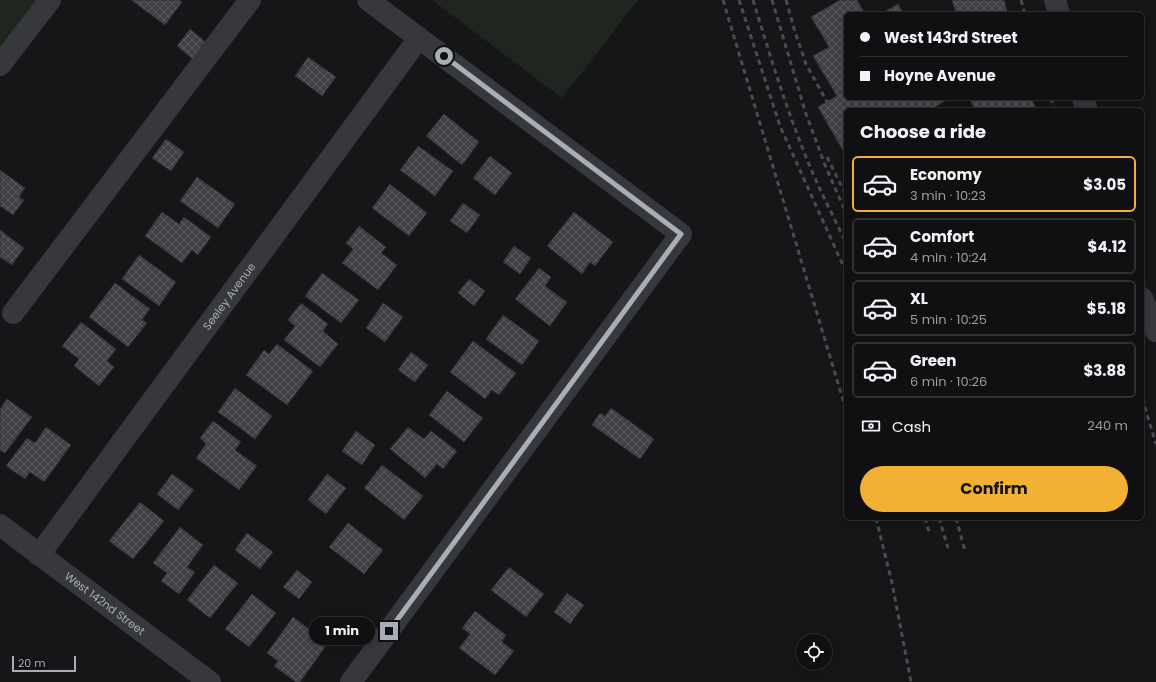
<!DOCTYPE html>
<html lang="en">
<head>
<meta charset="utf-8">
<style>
  :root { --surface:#101012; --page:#19191b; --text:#f1f3f6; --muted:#9c9d9f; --line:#303032; --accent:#f2b134 }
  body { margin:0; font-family:Poppins,sans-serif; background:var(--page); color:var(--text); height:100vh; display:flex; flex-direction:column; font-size:15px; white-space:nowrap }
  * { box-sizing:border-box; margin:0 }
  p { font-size:13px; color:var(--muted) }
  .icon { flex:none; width:22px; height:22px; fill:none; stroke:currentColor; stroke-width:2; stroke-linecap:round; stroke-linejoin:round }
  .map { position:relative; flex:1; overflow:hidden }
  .sheet { position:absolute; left:844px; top:108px; width:300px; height:412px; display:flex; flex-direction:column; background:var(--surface); border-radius:6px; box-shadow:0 2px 10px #0003,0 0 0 1px var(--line) }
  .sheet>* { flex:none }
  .guide { position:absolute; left:844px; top:12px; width:300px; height:88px; border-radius:6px; box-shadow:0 2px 10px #0003,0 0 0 1px var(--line); display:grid; align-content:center; height:88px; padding:0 16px; background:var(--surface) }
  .tools { position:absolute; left:796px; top:634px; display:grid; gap:8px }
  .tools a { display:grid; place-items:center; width:36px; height:36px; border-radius:50%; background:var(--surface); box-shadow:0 2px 10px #0003,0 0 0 1px var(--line); font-size:20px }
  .scale { position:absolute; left:12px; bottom:10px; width:64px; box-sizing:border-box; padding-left:4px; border:2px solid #a8adb8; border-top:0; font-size:11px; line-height:14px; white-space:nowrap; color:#a8adb8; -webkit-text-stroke:3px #111113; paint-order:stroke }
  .end { position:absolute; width:18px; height:18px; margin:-9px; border:5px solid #a8adb8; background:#111; box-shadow:0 0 0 2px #111 }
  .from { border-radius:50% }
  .bubble { position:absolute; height:28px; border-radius:14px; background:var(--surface); box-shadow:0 2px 10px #0003,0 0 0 1px var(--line); font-size:13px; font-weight:700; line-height:28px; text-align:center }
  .guide b { display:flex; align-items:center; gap:14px; height:38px; font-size:15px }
  .guide b+b { border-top:1px solid var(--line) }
  .guide i { width:10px; height:10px; background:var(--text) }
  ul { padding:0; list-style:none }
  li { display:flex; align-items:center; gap:12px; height:56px; margin:0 8px 6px; padding:0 8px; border:2px solid var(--line); border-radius:6px }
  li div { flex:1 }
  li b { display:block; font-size:15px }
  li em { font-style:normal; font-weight:700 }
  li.selected { border-color:var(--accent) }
  li>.icon { width:36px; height:36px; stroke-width:1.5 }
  h2 { padding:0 16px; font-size:18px; line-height:48px }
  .pay { display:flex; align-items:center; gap:10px; height:44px; padding:0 16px; font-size:15px }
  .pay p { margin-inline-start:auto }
  .cta { display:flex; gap:8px; margin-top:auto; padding:8px 16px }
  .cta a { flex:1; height:46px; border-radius:24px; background:var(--accent); color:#111; font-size:16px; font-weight:700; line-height:46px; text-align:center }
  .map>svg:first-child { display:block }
  .green { fill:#1e261f }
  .building { fill:url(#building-cross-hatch); stroke:#303034 }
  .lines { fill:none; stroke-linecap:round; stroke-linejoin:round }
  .minor { stroke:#37383d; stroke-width:22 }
  .rail { stroke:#4a4c52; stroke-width:3; stroke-dasharray:5 4; stroke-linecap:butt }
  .route { stroke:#a8adb8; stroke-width:5 }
  .labels { text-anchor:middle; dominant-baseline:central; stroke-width:3; stroke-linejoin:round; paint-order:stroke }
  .street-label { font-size:11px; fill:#a8adb8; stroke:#111113 }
</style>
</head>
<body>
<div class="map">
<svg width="1156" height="682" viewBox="0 0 1156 682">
  <defs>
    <pattern id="building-cross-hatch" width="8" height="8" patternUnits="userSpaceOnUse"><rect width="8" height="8" fill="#404145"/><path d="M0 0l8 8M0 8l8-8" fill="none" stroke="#595a5e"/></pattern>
  </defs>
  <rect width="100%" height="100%" fill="#161618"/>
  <!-- green -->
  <path class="green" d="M0,0H44L0,58Z
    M432,0H638L562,98Z"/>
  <!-- building -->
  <path class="building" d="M131,0H180L182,2L165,25Z
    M840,0H857L865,14H846V98H950L935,107L937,110H846V156L818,107L837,96L813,56L829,47L811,17Z
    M952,0H1004L1008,14H956Z
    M898,4L904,14H880Z
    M190,29L207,43L194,60L177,46Z
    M308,57L336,77L322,96L295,76Z
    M969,98H1031L1037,110H975Z
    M444,114L479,142L462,165L426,136Z
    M166,139L184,152L171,171L152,158Z
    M418,146L453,171L435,196L400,170Z
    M490,156L512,173L495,195L473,178Z
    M0,170L25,188L19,197L24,200L13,215L0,206Z
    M197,177L235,204L218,228L180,201Z
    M390,184L427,213L409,236L372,208Z
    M463,203L480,215L467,233L450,221Z
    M162,212L179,224L184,217L211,237L198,255L192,250L182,263L145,236Z
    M574,212L613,242L595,266L590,262L582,274L547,246Z
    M359,226L386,247L381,253L397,265L378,290L342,263L353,249L346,243Z
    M0,230L24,248L12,265L0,257Z
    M514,246L531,258L520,274L503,262Z
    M139,255L176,282L159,306L122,279Z
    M539,268L551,277L545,286L567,302L550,326L515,299Z
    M322,273L359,300L341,323L305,296Z
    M469,279L485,291L474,306L458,293Z
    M115,283L150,309L142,320L147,323L128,347L89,317Z
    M301,303L328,324L323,331L338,344L320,367L284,340L295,326L288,320Z
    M383,303L403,317L385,342L366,328Z
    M503,315L539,341L522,365L486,339Z
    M81,322L116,349L107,361L114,367L99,386L74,366L79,359L62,346Z
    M473,341L516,373L499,395L492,390L485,399L450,372Z
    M277,344L313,371L287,405L246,375L264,350L269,354Z
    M411,352L428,365L415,382L398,370Z
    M235,388L272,416L255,439L218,412Z
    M447,391L483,418L464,442L429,415Z
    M7,399L32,417L5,453L0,450V409Z
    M611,408L654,439L640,459L592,425L600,413L605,416Z
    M213,421L241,442L235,450L257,466L239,490L196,458L206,444L200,438Z
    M46,427L71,445L44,482L30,472L25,479L6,466L27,438L35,443Z
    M408,427L424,439L431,431L457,451L443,469L437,464L425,478L390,449Z
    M356,431L375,445L362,465L342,451Z
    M382,465L423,496L404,520L364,488Z
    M172,474L194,490L178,510L157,494Z
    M327,474L346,488L326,514L308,500Z
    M140,502L164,521L133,559L109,541Z
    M348,523L383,550L364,574L329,547Z
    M180,527L203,545L187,567L195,572L179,594L161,581L167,573L153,563Z
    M247,533L273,552L260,569L235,550Z
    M214,565L238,583L210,618L187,600Z
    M509,567L544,594L526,617L491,590Z
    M297,570L312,582L299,599L283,587Z
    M567,593L584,605L570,624L554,612Z
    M252,594L276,613L249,647L225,629Z
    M475,611L506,635L502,642L514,651L495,675L459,648L470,634L462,628Z
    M293,617L328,643L300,682H296L274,666L278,661L267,653Z"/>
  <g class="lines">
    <!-- minor -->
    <g class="minor">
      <path d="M1055,0L1059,14"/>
      <path d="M0,65L50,0"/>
      <path d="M1083,98L1087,110"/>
      <path d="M1142,298L1156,331"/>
      <path d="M13,313L250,0"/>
      <path id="s1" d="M0,525L210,682"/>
      <path id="s2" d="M39,555L419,38"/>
      <path d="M351,682L681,234L368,0"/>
    </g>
    <!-- rail -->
    <path class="rail" d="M723,0L846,410
      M739,0L780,126L846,272
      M753,0C772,62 791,125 818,185C827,204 837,224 846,243
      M772,0L806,114L825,165L846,213
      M786,0L795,32L806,64L827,102
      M1021,0L1025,14
      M1051,98L1054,110
      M827,157L846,195
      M1142,398L1156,444
      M876,518L892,583L911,682
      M925,518L929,532
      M939,518L948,548
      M956,518L965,551"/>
  </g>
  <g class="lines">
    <!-- route -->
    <path class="route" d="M389,631L681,234L444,56"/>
  </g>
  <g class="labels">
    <!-- street labels -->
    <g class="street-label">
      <text stroke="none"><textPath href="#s2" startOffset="321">Seeley Avenue</textPath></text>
      <text stroke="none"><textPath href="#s1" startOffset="131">West 142nd Street</textPath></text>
    </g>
  </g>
</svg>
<div class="tools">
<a><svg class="icon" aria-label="locate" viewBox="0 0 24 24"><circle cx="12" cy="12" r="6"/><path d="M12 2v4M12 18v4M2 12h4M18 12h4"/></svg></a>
</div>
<div class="scale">20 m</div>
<i class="end from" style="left:444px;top:56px"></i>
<i class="end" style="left:389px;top:631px"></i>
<div class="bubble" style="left:309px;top:617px;width:66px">1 min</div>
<div class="guide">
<b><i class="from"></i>West 143rd Street</b>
<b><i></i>Hoyne Avenue</b>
</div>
<section class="sheet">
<h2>Choose a ride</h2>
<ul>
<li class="selected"><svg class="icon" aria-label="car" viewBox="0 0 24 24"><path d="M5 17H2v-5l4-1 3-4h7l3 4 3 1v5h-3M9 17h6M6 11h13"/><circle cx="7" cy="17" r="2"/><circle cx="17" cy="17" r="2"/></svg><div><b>Economy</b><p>3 min · 10:23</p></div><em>$3.05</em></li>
<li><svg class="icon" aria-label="car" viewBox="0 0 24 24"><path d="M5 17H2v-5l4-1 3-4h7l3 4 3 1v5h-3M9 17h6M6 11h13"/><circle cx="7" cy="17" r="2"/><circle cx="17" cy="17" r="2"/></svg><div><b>Comfort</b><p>4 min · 10:24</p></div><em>$4.12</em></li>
<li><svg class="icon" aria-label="car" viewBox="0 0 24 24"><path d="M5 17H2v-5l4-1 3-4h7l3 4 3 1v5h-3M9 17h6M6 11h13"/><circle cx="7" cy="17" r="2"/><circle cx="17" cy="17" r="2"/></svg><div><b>XL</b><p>5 min · 10:25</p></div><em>$5.18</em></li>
<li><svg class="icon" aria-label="car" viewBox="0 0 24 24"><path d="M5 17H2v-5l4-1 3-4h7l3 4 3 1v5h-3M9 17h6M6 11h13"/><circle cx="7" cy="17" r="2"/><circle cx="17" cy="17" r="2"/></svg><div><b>Green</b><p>6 min · 10:26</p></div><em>$3.88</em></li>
</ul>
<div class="pay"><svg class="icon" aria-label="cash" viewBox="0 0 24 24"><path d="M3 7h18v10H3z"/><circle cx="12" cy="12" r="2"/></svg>Cash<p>240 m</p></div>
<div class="cta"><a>Confirm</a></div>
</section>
</div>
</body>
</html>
